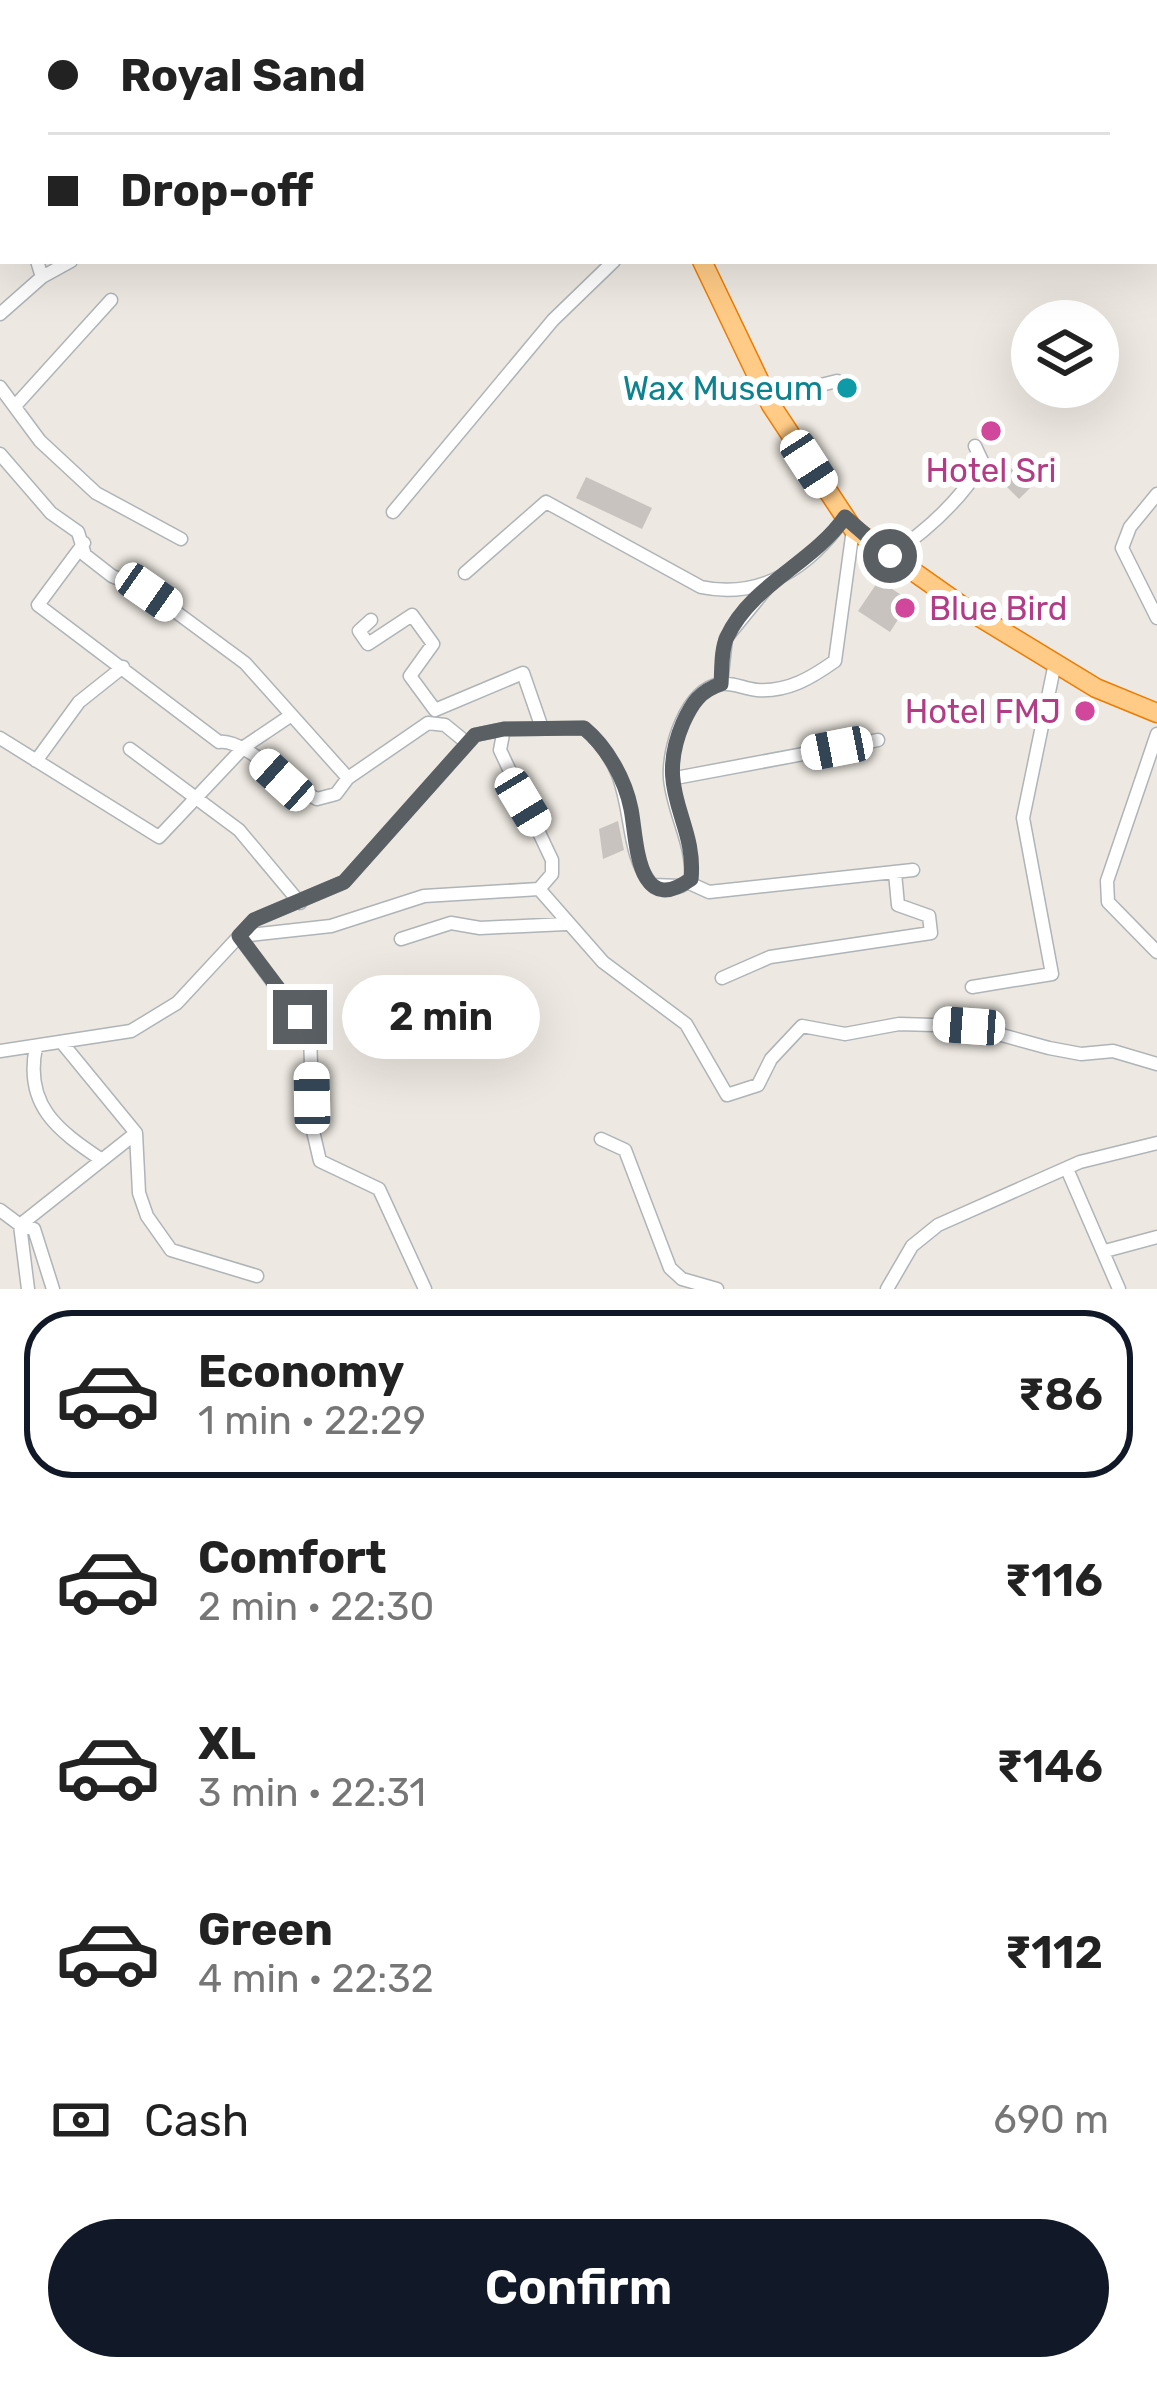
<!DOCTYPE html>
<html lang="en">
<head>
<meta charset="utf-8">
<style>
  :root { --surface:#fff; --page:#f6f6f6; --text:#222; --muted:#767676; --line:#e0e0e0; --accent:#111827 }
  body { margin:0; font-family:Rubik,sans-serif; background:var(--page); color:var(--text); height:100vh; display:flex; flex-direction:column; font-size:45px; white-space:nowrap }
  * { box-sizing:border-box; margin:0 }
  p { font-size:39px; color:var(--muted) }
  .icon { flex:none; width:66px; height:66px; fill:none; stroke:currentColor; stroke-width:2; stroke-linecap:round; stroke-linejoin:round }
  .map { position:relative; height:1289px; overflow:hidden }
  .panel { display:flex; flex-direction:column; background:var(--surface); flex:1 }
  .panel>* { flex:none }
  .guide { position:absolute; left:0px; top:0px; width:1158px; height:264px; box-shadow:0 12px 48px #0002; display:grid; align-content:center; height:264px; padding:0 48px; background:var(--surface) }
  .controls { position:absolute; left:1011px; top:300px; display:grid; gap:24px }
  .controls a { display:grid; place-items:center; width:108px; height:108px; border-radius:50%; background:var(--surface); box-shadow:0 12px 48px #0002; font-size:60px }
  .end { position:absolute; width:54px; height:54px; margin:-27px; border:15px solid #5a5f63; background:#fff; box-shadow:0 0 0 6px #fff }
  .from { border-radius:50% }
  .bubble { position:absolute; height:84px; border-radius:42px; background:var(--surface); box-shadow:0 12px 48px #0002; font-size:39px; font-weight:600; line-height:84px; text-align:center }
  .car { position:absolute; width:36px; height:72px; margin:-36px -18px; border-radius:15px; box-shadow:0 0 9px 3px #0007; background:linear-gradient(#fff 24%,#345 0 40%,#fff 0 76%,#345 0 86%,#fff 0) }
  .guide b { display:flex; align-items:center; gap:42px; height:114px; font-size:45px }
  .guide b+b { border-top:3px solid var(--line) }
  .guide i { width:30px; height:30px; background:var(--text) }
  ul { padding:21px 0 0; list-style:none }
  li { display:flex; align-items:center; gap:36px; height:168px; margin:0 24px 18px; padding:0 24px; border:6px solid transparent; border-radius:48px }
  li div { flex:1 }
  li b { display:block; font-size:45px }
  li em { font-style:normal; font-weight:600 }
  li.selected { border-color:var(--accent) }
  li>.icon { width:108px; height:108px; stroke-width:1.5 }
  .pay { display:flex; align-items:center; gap:30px; height:132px; padding:0 48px; font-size:45px }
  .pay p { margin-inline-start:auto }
  .button { display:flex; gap:24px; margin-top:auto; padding:24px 48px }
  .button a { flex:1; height:138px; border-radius:72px; background:var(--accent); color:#fff; font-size:48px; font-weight:600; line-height:138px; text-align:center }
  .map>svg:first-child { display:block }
  .building { fill:#c8c3be }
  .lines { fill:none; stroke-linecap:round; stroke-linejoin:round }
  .minor-casing { stroke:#afb4b7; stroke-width:15 }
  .highway-casing { stroke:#ee7b00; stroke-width:21 }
  .minor { stroke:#fff; stroke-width:12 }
  .highway { stroke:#ffcb86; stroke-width:18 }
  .route { stroke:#5a5f63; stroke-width:15 }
  .culture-dot { fill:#0f9aa8; stroke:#fff; stroke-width:4.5 }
  .hotel-dot { fill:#d1479c; stroke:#fff; stroke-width:4.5 }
  .labels { text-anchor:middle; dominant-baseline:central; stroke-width:12; stroke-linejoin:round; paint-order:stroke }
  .culture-label { font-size:33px; fill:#0d838f; stroke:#fff; text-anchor:end }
  .hotel-label { font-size:33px; fill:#b23c85; stroke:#fff }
</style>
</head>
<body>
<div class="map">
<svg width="1157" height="1289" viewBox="0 0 1157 1289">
  <rect width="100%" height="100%" fill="#ede8e1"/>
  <!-- building -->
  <path class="building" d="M1005,462L1030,488L1019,499L993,473Z
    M586,477L652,508L642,529L576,498Z
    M879,580L910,601L890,632L858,611Z
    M618,821L624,850L603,859L599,829Z"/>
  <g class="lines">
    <defs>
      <path id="minor" d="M743,0L752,3
        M1155,161H1157
        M1155,182L1157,183
        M0,207L3,211
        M42,277L71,261
        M0,314L42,277L37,261
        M0,387L40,441L96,493L181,539
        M768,398L837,381
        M15,406L111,300
        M0,454L51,513L78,532L85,555L112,576L149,592L245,663L348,778L428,723L445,725L467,743
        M1157,494L1130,527L1122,548L1157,618
        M393,512L553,320L614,261
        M84,543L38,605L219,742C242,737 292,787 317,799L336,794L348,778
        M889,556C927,531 959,502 983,463L975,446
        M465,573L546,502L701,587C762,600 811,566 845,517
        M371,620L359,631L368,644L412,615L433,644L410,676L435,710L523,673L542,728
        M721,684L726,638L771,583
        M1157,734L1107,881L1108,902L1157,952
        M0,738L159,837L244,747L290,716
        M130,749L239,830L300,903
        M36,761L79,702L123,667
        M670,779L878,740
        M687,882L709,892L913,870
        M539,889L603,962L686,1024L727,1095L758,1085L771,1059L802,1026L845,1034L899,1024L969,1026L1049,1048L1081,1054L1113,1051L1157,1064
        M239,936L310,1033L313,1131L320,1161L379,1189L425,1289
        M241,936L331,926L424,896L539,889L552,874V860L500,750L504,729
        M401,939L451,923L480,928L566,924
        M722,978L770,957L931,933L929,916L898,905L895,873
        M972,987L1052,974L1023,818L1055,663
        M63,1044L136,1133L139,1193L147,1216L171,1250L257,1276
        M36,1047C24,1105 57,1130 102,1160
        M0,1051L131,1031L177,1003L254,920L344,882L475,735L504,729L584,728C644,778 616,842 652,885L681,886L691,879C694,845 673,813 670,778C668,748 686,690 720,684C733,682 744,689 757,690C788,692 811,678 835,661L853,529
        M601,1139L625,1150L670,1268L682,1279L717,1289
        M1067,1169L1119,1289
        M0,1210L20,1225L136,1133
        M1105,1251L1157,1237
        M28,1289L20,1225L34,1229L53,1289
        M887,1289L912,1246L938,1225L1080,1162L1157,1143"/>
      <path id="highway" d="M510,0L512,3
        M702,261L771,405L853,529L968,610L1096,688L1157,713"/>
    </defs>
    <!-- minor casing -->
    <use href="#minor" class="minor-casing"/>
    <!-- highway casing -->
    <use href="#highway" class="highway-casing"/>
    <!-- minor -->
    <use href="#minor" class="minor"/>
    <!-- highway -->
    <use href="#highway" class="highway"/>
  </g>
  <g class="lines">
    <!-- route -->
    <path class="route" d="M300,1017L239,936L254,920L344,882L475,735L504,729L584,728C607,747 625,779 631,809C637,839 636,919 691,879C697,820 653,793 683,723C692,703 700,691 721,684C722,670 721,649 727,637C751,585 813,563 845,517L890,556"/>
  </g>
  <!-- markers -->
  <circle class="culture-dot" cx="847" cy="388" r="12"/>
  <g class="hotel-dot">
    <circle cx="991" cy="431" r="12"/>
    <circle cx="905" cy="608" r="12"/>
    <circle cx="1085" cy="711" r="12"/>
  </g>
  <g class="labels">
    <!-- culture labels -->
    <g class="culture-label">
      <text x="823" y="388">Wax Museum</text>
    </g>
    <!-- hotel labels -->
    <g class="hotel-label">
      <text x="991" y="470">Hotel Sri</text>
      <text x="929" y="608" text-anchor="start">Blue Bird</text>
      <text x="1061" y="711" text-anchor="end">Hotel FMJ</text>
    </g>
  </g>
</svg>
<div class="controls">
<a><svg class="icon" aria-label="layers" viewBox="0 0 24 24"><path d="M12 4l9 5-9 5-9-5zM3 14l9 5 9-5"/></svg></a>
</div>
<i class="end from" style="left:890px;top:556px"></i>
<i class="end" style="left:300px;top:1017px"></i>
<div class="bubble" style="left:342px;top:975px;width:198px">2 min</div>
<i class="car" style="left:809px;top:464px;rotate:147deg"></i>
<i class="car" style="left:149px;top:592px;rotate:125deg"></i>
<i class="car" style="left:837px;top:748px;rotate:259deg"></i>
<i class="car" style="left:282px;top:780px;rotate:312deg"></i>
<i class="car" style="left:523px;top:802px;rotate:149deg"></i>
<i class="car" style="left:969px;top:1026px;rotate:274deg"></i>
<i class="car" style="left:312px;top:1098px;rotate:359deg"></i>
<div class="guide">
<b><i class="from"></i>Royal Sand</b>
<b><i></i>Drop-off</b>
</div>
</div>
<section class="panel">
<ul>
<li class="selected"><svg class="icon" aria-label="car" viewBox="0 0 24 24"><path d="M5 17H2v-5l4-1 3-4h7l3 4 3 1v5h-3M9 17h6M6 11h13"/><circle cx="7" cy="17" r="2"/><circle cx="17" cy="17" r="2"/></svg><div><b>Economy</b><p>1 min · 22:29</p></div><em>₹86</em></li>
<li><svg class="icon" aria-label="car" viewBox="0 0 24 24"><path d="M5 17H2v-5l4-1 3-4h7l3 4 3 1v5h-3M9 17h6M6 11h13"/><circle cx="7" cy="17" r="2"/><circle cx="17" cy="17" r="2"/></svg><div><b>Comfort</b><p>2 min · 22:30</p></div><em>₹116</em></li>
<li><svg class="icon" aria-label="car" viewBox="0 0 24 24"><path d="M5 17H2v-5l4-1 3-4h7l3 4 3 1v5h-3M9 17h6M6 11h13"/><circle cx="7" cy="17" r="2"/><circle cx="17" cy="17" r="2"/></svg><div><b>XL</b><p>3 min · 22:31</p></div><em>₹146</em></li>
<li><svg class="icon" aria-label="car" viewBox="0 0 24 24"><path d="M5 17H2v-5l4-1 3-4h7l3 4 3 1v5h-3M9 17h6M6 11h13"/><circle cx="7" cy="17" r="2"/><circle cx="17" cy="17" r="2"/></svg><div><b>Green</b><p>4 min · 22:32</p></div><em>₹112</em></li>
</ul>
<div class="pay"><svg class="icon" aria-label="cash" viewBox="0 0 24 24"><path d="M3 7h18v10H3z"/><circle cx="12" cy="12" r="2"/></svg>Cash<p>690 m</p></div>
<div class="button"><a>Confirm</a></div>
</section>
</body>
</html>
